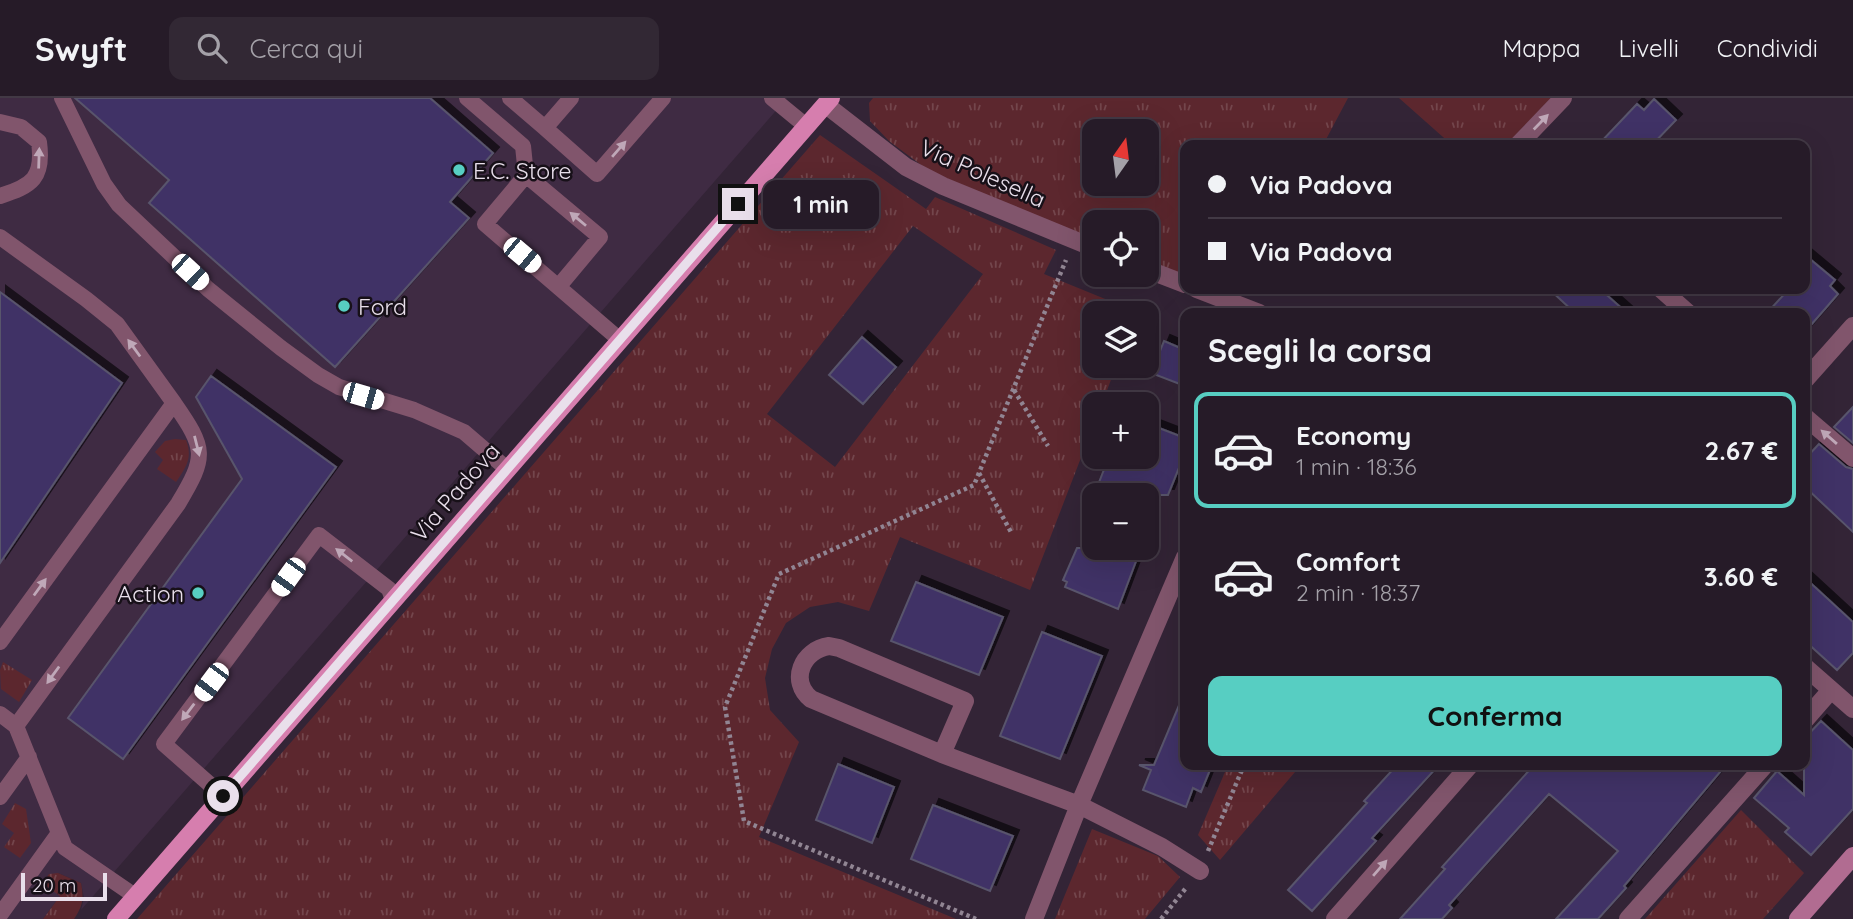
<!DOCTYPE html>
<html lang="it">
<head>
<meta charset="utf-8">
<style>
  :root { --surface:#261b28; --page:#322834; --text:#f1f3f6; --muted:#a4a1a8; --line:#423945; --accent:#57cec2 }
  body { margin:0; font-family:Quicksand,sans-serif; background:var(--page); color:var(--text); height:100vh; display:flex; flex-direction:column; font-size:26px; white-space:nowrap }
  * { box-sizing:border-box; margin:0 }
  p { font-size:23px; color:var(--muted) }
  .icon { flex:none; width:38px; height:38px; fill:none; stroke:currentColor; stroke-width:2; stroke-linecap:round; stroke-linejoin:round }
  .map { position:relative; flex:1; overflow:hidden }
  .drawer { position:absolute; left:1180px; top:210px; width:630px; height:462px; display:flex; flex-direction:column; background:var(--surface); border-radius:14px; box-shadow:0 7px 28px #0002,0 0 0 2px var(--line) }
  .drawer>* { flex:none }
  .banner { position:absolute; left:1180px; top:42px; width:630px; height:154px; border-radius:14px; box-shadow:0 7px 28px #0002,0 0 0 2px var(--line); display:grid; align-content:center; height:154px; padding:0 28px; background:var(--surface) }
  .needle { width:46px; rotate:14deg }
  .buttons { position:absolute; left:1082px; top:21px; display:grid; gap:14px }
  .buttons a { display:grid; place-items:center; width:77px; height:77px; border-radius:14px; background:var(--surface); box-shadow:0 7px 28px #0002,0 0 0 2px var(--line); font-size:35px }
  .scale { position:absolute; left:21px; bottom:18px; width:86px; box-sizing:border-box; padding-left:7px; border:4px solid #e9dfeb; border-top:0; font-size:19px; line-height:24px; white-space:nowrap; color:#e9dfeb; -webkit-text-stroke:5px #171018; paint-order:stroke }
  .end { position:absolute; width:32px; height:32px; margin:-16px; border:9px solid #e9dfeb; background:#111; box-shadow:0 0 0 4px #111 }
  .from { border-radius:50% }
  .bubble { position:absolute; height:49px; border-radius:14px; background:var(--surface); box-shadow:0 7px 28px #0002,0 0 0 2px var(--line); font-size:23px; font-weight:800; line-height:49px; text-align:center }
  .car { position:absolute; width:21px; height:42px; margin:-21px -10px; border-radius:9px; box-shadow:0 0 5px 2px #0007; background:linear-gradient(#fff 24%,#345 0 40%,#fff 0 76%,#345 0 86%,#fff 0) }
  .banner b { display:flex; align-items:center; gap:24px; height:66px; font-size:26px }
  .banner b+b { border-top:2px solid var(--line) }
  .banner i { width:18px; height:18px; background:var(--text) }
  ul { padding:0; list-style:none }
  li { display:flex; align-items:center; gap:21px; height:116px; margin:0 14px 10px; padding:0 14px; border:4px solid transparent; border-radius:14px }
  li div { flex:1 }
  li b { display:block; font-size:26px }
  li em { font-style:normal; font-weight:800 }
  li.on { border-color:var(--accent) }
  li>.icon { width:63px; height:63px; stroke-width:1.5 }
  h2 { padding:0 28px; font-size:32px; line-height:84px }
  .primary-button { display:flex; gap:14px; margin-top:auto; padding:14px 28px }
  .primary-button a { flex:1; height:80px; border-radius:14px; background:var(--accent); color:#111; font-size:28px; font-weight:800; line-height:80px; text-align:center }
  header { display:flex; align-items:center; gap:42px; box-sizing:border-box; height:98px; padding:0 35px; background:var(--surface); border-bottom:2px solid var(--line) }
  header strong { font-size:33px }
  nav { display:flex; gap:38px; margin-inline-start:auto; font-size:24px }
  .search { width:490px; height:63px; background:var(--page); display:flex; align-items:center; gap:18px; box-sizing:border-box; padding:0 24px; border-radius:14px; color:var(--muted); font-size:26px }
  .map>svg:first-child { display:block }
  .built { fill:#3f2b43 }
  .grass { fill:url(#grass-tufts); fill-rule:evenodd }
  .building { fill:#403366; stroke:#59546c; stroke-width:2; filter:url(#shadow) }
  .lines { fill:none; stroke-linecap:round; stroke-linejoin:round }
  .path { stroke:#918593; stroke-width:4.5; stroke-dasharray:3.5 3.5; stroke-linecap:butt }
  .lane { stroke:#81556c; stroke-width:16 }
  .street { stroke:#81556c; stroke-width:18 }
  .secondary { stroke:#b16c91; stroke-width:18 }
  .primary { stroke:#d67eae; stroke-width:18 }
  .oneway { fill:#bfa8b8 }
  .route { stroke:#e9dfeb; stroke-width:9 }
  .poi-dot { fill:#57cec2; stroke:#171018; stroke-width:2.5 }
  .labels { text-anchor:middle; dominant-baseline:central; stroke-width:5; stroke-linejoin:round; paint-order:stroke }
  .poi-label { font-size:23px; fill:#e9dfeb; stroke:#171018; text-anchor:start }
  .street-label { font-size:23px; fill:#e9dfeb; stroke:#171018 }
</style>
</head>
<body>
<header>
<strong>Swyft</strong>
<div class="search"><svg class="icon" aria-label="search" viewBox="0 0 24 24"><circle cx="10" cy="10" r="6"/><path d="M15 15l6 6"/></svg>Cerca qui</div>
<nav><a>Mappa</a><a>Livelli</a><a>Condividi</a></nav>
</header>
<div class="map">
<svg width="1853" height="821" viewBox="0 0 1853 821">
  <defs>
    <pattern id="grass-tufts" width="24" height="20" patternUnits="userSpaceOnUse" patternTransform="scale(1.75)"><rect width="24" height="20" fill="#5c272e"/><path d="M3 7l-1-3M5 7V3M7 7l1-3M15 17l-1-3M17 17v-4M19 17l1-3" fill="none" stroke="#73464c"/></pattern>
    <filter id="shadow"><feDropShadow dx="6" dy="-6" stdDeviation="0" flood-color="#0009"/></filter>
  </defs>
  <rect width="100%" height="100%" fill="#332436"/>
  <!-- built -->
  <path class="built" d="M0,0H787L81,812L84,800L81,785L58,775L60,798L43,821H0Z"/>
  <!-- grass -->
  <path class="grass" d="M873,0H1348L1323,47H1185V178L1146,164V124H1094V143L936,78L889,43L870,23L869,5ZM1094,33H1146V86H1094Z
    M1399,0H1551L1506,47H1452Z
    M820,37L926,111L935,99L1056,152L1044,176L1137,214L1094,215V268H1116L1102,306H1094V326L1030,492L900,439L869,513L838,504L810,509L786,525L772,551L765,580L770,612L799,644L759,739L956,821H137ZM913,128L983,176L835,369L767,316Z
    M175,341L186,342C193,360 186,369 176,384L157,371L163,362L155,354L165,343Z
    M3,564L32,582L19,604L1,591L0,572Z
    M1228,667H1301L1220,762L1198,737Z
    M15,705L26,711L31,745L20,760L4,749L14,735L2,726Z
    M1741,712L1804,775L1763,821H1645Z
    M1092,731L1158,758L1180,779L1145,821H1055Z
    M58,775L81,785C84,800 83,808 74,821H43L60,798L42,785L49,776Z"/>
  <!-- building -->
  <path class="building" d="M75,0H430L493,55L450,104L469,120L335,269L149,105L169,82Z
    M1654,1L1676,22L1652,47H1598L1637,6L1644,12Z
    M1804,156L1835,182L1830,188L1838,196L1804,235V215H1767L1789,191H1804Z
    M1549,191H1600L1627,215H1575Z
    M0,194L122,285L0,465Z
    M862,239L896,269L863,306L829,277Z
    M1164,243L1185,252V288L1151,275Z
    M211,278L336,369L123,661L68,620L242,381L196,299Z
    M1853,309V345L1834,329Z
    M1146,325L1185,340V355L1168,397H1094L1109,359H1146Z
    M1819,346L1846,369L1853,371V434L1804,388V362Z
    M1077,450H1141L1118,511L1065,489L1067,484L1063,482Z
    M1804,479L1853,524V555L1837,572L1804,542Z
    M916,484L1003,519L979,577L891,543Z
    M1042,534L1102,558L1060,661L1000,638Z
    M1185,593V667H1212L1201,694L1193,690L1186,709L1143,692L1151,672L1139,667H1154Z
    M1821,623L1853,652V711L1811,757L1785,734L1789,730L1754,700L1777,673L1804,697V641Z
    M838,666L894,689L872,745L816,722Z
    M1397,667H1439L1372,740L1376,743L1312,813L1288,792L1367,705L1364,703Z
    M1534,667H1726L1624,788L1626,790L1598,821H1556L1618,753L1549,696L1449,807L1452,810L1442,821H1400L1445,771L1442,769Z
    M933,707L1013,738L990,793L911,761Z"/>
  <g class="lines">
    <!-- path -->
    <path class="path" d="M1014,292L1048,348
      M979,375L1012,436
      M1208,753L1244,667
      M976,821L744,723L725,609L779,476L974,387L1066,162
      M1161,821L1186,790"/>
    <!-- lane -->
    <path class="lane" d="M62,0L104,86L119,107L208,191L281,250L318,277L339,289L414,312L464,334L507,371
      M467,0L523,48L526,77
      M510,0L545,30
      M571,0L545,30L597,76L663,0
      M772,0L806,28
      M0,24L21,29L39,44C44,80 32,88 0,98
      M0,139L86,201L117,226L174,305
      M559,188L600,139L526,77L485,126L620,242
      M0,544L174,305C206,351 207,358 178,406L16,628
      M0,616L16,628L65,750L135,798
      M223,698L164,646L319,437L389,491L393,502
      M0,699L29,659
      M0,817L59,735"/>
    <!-- street -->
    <path class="street" d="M826,7L906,69L943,88L1094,150
      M1518,47L1563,0
      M1146,171L1185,186
      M1197,191L1259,215
      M1661,191L1688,215
      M1804,283L1853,228
      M1804,318L1853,360
      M829,548L839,550L965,603L942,656L811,601C789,583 802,552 829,548Z
      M1804,568L1853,611
      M1804,623L1831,592
      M942,656L1079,707L1162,749L1200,773
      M1034,821L1079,707L1185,459
      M1335,821L1470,667
      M1628,821L1765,667"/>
    <!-- secondary -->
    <path class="secondary" d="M1798,821L1853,758"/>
    <!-- primary -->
    <path class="primary" d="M116,821L831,0"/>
  </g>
  <!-- one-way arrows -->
  <defs><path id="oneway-solid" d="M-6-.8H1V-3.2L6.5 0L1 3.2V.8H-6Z" transform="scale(1.75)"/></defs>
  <g class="oneway">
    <use href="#oneway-solid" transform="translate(1541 24) rotate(-46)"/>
    <use href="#oneway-solid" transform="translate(619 51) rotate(-49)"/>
    <use href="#oneway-solid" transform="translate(39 60) rotate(-88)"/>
    <use href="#oneway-solid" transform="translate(578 121) rotate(-140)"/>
    <use href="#oneway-solid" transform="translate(134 250) rotate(-126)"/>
    <use href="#oneway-solid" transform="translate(1829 339) rotate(-139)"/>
    <use href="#oneway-solid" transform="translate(197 348) rotate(76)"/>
    <use href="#oneway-solid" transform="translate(344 457) rotate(-142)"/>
    <use href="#oneway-solid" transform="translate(40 489) rotate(-54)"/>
    <use href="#oneway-solid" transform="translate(53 577) rotate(126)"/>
    <use href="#oneway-solid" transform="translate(188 614) rotate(127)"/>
    <use href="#oneway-solid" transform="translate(1380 770) rotate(-49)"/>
  </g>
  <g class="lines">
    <!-- route -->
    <path class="route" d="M223,698L738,106"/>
  </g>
  <!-- markers -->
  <g class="poi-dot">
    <circle cx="459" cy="72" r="7"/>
    <circle cx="344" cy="208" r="7"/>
    <circle cx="198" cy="495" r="7"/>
  </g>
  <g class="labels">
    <!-- poi labels -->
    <g class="poi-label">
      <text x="473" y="72">E.C. Store</text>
      <text x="358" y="208">Ford</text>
      <text x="184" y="495" text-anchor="end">Action</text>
    </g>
    <!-- street labels -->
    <g class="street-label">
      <text transform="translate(983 75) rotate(24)">Via Polesella</text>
      <text transform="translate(455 394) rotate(-49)">Via Padova</text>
    </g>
  </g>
</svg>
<div class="buttons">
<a><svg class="needle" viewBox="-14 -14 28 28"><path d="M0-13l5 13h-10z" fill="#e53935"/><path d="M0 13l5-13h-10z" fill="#a4a1a8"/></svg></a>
<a><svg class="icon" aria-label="locate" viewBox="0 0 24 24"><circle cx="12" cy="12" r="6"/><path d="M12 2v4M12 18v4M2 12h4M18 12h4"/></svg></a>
<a><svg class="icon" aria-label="layers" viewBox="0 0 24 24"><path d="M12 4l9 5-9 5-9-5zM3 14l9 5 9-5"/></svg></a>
<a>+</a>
<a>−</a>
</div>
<div class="scale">20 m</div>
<i class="end from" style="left:223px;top:698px"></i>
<i class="end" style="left:738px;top:106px"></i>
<div class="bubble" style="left:763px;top:82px;width:116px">1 min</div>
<i class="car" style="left:522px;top:157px;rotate:130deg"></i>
<i class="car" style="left:190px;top:174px;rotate:133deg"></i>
<i class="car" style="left:363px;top:298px;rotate:106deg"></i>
<i class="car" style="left:288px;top:479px;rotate:216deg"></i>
<i class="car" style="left:211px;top:584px;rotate:217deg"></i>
<div class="banner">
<b><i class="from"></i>Via Padova</b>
<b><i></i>Via Padova</b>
</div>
<section class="drawer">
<h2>Scegli la corsa</h2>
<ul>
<li class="on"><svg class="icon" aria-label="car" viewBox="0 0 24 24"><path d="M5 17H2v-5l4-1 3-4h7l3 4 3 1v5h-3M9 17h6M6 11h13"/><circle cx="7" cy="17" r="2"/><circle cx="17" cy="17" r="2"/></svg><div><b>Economy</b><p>1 min · 18:36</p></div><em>2.67 €</em></li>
<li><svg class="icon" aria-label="car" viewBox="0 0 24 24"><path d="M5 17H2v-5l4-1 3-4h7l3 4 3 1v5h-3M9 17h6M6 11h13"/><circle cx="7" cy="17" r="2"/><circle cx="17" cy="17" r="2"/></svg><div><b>Comfort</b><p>2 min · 18:37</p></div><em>3.60 €</em></li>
</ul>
<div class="primary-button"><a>Conferma</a></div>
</section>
</div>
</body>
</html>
